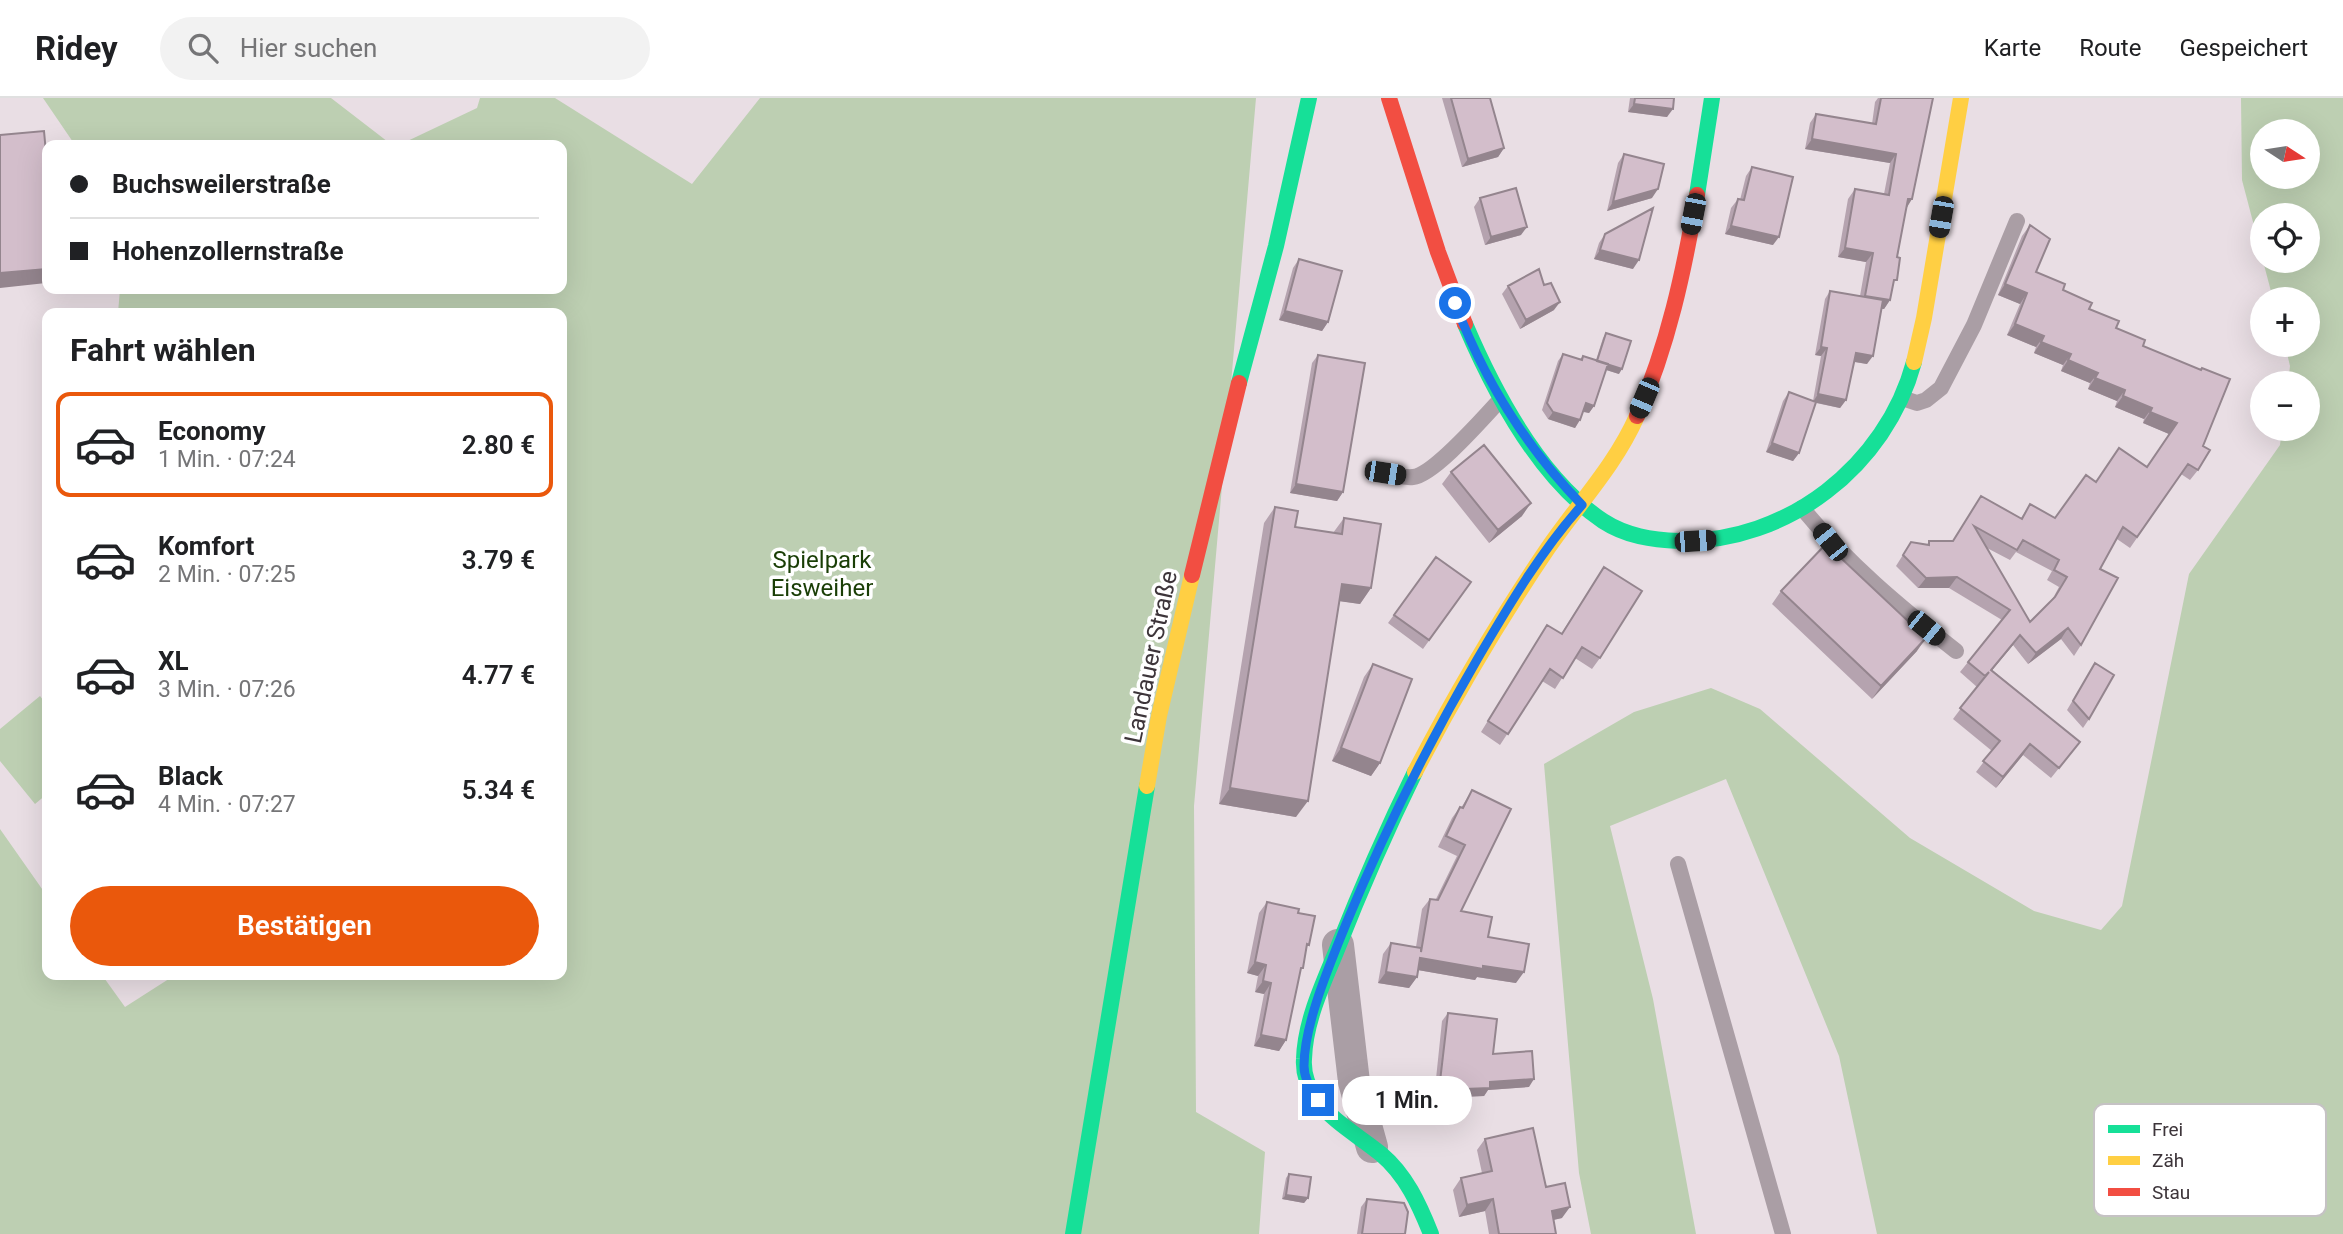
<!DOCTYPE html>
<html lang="de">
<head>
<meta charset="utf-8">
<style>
  :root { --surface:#fff; --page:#f2f2f2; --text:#202124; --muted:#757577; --line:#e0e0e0; --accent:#ea580c }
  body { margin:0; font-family:Roboto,sans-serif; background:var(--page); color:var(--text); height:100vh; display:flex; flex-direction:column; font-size:26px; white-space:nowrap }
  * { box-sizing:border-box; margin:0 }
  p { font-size:23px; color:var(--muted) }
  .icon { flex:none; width:38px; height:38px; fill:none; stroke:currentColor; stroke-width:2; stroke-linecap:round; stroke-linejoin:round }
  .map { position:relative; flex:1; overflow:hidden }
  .sheet { position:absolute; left:42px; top:210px; width:525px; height:672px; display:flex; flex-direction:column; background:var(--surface); border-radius:14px; box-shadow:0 7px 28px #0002 }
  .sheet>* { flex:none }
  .top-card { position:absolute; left:42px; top:42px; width:525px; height:154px; border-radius:14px; box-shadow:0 7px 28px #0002; display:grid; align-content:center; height:154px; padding:0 28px; background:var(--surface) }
  .needle { width:46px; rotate:102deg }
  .controls { position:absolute; left:2250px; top:21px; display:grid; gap:14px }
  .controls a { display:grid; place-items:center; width:70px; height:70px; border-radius:50%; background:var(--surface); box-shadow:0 7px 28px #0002; font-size:35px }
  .end { position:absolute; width:32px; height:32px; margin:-16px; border:9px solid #1a73e8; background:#fff; box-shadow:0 0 0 4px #fff }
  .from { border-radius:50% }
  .bubble { position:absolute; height:49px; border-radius:24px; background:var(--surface); box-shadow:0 7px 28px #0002; font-size:23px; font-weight:600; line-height:49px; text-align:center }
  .car { position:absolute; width:21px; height:42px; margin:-21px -10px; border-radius:9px; box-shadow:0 0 5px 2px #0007; background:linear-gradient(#222 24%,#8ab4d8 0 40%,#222 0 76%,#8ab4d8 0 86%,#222 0) }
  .top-card b { display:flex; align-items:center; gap:24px; height:66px; font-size:26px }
  .top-card b+b { border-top:2px solid var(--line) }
  .top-card i { width:18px; height:18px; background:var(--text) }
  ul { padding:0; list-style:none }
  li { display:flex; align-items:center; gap:21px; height:105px; margin:0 14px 10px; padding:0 14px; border:4px solid transparent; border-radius:14px }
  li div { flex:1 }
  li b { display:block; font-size:26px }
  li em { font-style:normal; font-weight:600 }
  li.active { border-color:var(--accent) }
  li>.icon { width:63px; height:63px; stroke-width:1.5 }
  h2 { padding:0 28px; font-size:32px; line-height:84px }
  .action { display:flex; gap:14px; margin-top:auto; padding:14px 28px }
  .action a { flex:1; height:80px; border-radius:42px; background:var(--accent); color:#fff; font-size:28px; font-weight:600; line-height:80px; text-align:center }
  header { display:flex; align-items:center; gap:42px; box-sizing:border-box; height:98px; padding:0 35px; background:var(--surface); border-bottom:2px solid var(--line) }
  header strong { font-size:33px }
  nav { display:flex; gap:38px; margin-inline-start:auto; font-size:24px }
  .search { width:490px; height:63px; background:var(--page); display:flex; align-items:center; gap:18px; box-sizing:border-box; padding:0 24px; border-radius:38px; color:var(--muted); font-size:26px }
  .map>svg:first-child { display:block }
  .green { fill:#bdcfb2; fill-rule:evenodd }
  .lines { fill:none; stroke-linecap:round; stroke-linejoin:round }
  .lane { stroke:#aa9ea5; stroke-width:16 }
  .street { stroke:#aa9ea5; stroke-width:32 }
  .fast { stroke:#16e098; stroke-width:16 }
  .slow { stroke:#ffcf43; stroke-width:16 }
  .jam { stroke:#f24e42; stroke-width:16 }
  .wall { fill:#b5a3af; fill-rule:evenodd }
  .shaded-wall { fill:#94858e }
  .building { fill:#d3becb; stroke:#94858e; stroke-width:2; fill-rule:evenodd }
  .route { stroke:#1a73e8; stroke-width:9 }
  .labels { text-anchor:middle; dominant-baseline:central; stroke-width:7; stroke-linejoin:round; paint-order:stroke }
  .park-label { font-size:24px; fill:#1a3e06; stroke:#fff }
  .street-label { font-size:24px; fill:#3d353a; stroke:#fff }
  .key { fill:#fff; stroke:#c5c2c4; stroke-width:2 }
  .key-label { font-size:19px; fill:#3d353a }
</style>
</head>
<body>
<header>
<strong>Ridey</strong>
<div class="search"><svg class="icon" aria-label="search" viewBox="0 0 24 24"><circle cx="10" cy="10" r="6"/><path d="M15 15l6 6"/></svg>Hier suchen</div>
<nav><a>Karte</a><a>Route</a><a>Gespeichert</a></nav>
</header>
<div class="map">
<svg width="2343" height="1136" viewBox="0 0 2343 1136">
  <rect width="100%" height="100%" fill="#e9dee4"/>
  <!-- green -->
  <path class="green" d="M43,0H331L392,47H75Z
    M480,0H555L692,86L760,0H1256L1194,708L1196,1014L1265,1054L1259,1136H0V731L47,798V877H102L125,909L175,877H562V215H118L120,191H562V47H399L477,10Z
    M2241,0H2343V1136H1877L1839,958L1726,681L1610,728L1653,901L1696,1136H1591L1579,1075L1544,666L1634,614L1711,590L1760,611L1910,740L2034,813L2101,832L2122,808L2189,476L2280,347L2282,331H2308V285H2288L2290,268L2285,247H2308V201H2273L2263,163H2308V117H2263V162L2242,82ZM2263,33H2308V79H2263Z
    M40,598L47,607V696L35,706L0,663V631Z"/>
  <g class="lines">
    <!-- lane -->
    <path class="lane" d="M1902,300L1917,305L1926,302L1941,290L1974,227L2017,123
      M1385,375C1394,377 1404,380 1413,379C1434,377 1484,319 1500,302
      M1802,410C1847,465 1900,509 1956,553
      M1678,766L1783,1136"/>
    <!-- street -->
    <path class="street" d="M1338,847L1354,984L1372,1049"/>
    <!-- fast -->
    <path class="fast" d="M1697,97L1712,0
      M1465,226C1494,294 1540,381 1603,423C1626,438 1652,442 1679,443C1787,445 1886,368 1914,264
      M1239,285L1276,148L1309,0
      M1415,674C1386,733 1360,793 1336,854C1322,888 1305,924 1304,961C1303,975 1308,989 1316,1001C1333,1024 1359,1038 1381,1056C1406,1077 1419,1106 1431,1136
      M1073,1136L1147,688"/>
    <!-- slow -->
    <path class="slow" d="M1914,264L1924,220L1961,0
      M1415,674C1455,597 1499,522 1548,450C1578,406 1615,368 1637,318
      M1147,688L1159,618L1192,477"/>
    <!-- jam -->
    <path class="jam" d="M1389,0L1438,154L1465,226
      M1637,318C1668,248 1684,173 1697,97
      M1192,477L1239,285"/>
  </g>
  <!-- wall -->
  <path class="wall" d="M1442,0H1490L1504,50L1498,59L1462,69Z
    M1630,0H1674L1667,19L1628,14Z
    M1878,0H1933L1906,111L1890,202L1884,211H1881L1867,266L1854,264L1846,302L1840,310L1816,305L1799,355L1793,363L1766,354L1783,303L1789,294L1813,303L1821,258L1815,257L1825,201L1830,193L1860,198L1866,164L1838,159L1848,101L1855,91L1884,96L1890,65L1805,51L1810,25L1816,16L1872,26L1875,4Z
    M1624,56L1652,100L1607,113L1618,65Z
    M1752,69L1773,147L1725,136L1731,110L1738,101L1740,102L1746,78Z
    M1480,100L1521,137L1485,147L1474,109Z
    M2030,127L2036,174L2143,248L2200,272L2202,270L2203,348L2198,372L2190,382L2181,376L2130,450L2117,441L2100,471L2081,547L2074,558L2061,541L2028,566L2013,547L1992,572L2080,644L2051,680L2023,657L1996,690L1976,674L1992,653L1953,621L1977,589L1960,574L2002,522L1949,490H1918L1896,468L1911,444L1927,447L1929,443H1953L1981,398L2021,420L2030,406L2055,420L2096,384L2147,369L2169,336L2143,325L2144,321L2115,309L2117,303L2088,291L2090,285L2061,273L2063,267L2034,255L2036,249L2007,237L2020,206L1998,197L2022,138ZM1987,450L2010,462L2016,454L2052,473L2047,482L2059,489L2052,502L2030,524Z
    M1605,136L1633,171L1594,161L1599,145Z
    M1299,161L1328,224L1322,233L1279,222L1293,170Z
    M1544,187L1554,212L1520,231L1502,196L1508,188Z
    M1606,235L1619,276L1606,272L1594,308L1589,315L1583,314L1575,330L1548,321L1542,312L1558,263L1563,256L1580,261L1583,258L1596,262L1603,240Z
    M1318,257L1343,394L1337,403L1290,395L1312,265Z
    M1451,374L1522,418L1489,445L1442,386Z
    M1275,409L1295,429L1333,435L1344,420L1371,490L1360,506L1340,503L1296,719L1219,706L1264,425Z
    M1436,459L1471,484L1423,551L1388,525Z
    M1604,469L1600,560L1592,571L1575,560L1555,591L1542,583L1500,647L1481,634L1547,527L1561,536Z
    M1781,493L1917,553L1872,601L1772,506Z
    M2095,565L2089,621L2083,630L2067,612Z
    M1373,566L1380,665L1371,678L1332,663L1364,579Z
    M1472,692L1461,813L1488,839L1516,885L1477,879L1475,882L1418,872L1417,879L1409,890L1378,885L1383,856L1391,845L1416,849L1422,811L1430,801H1436L1457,758L1438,749L1452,720L1460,709L1461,710Z
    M1267,804L1298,815L1306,851L1300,873L1286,942L1279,953L1254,948L1264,896L1255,894L1258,878L1247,875L1259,815Z
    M1448,915L1493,956L1529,989L1488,992L1484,998L1434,1000L1442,923Z
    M1485,1041L1546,1089L1562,1120L1553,1122L1556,1136H1489L1485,1113L1459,1119L1453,1092L1461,1080L1482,1075L1477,1052Z
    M1289,1076L1308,1100L1304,1105L1282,1101L1286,1080Z
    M1367,1101L1405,1136H1357L1361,1109Z"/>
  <!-- shaded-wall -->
  <path class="shaded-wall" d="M1634,6L1673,11L1667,19L1628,14Z
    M1812,41L1896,56L1890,65L1805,51Z
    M1504,50L1498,59L1462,69L1468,61Z
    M1658,91L1652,100L1607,113L1613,104Z
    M1908,101H1912L1906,111Z
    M1731,128L1779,139L1773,147L1725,136Z
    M1527,129L1521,137L1485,147L1491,139Z
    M1845,150L1873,155L1866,164L1838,159Z
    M1600,152L1639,162L1633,171L1594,161Z
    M47,171V184L46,185L0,190V175Z
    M2005,186L2027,195L2020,206L1998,197Z
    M1865,198L1890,202L1884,211L1858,207Z
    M1560,204L1554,212L1520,231L1526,222Z
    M1285,213L1328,224L1322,233L1279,222Z
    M2015,226L2044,238L2036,249L2007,237Z
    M2041,244L2071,256L2063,267L2034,255Z
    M1821,249L1827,250L1821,258L1815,257Z
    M1856,255L1873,258L1867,266L1850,263Z
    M2068,262L2098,275L2090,285L2061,273Z
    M1597,263L1622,271L1619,276L1594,268Z
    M2095,280L2125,292L2117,303L2088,291Z
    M1818,296L1846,302L1840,310L1813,304Z
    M2123,298L2152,310L2144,321L2115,309Z
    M1586,305L1594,308L1589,315L1581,313Z
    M1553,314L1580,322L1575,330L1548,321Z
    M2150,314L2177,325L2169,336L2143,325Z
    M1772,345L1799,355L1793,363L1766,354Z
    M1296,386L1343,394L1337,403L1290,395Z
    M1531,405L1522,418L1489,445L1498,432Z
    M1957,479L1949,490H1918L1926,480Z
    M1342,486L1371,490L1360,506L1331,502Z
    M2068,530L2061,541L2028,566L2036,555Z
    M2020,537L2013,547L1984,582L1991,572Z
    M1926,540L1917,553L1872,601L1881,588Z
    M2030,646L2023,657L1996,690L2003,679Z
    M1341,650L1380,665L1371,678L1332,663Z
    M1230,690L1308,703L1296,719L1219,706Z
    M1420,860L1483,868L1524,874L1516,885L1477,879L1475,882L1412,871Z
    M1255,864L1266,867L1258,878L1247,875Z
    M1386,874L1417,879L1409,890L1378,885Z
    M1263,883L1271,885L1264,896L1255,894Z
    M1261,937L1286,942L1279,953L1254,948Z
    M1534,981L1529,989L1488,992L1484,998L1434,1000L1439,992L1490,984Z
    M1286,1097L1308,1100L1304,1105L1282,1101Z
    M1493,1101L1485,1113L1459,1119L1467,1107Z
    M1570,1109L1562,1120L1544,1124L1552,1113Z"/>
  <!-- building -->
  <path class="building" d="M1451,0H1490L1504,50L1468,61Z
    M1635,0H1674L1673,11L1634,6Z
    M1881,0H1933L1912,101H1908L1897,159L1900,160L1897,182H1894L1890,202L1865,198L1873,155L1845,150L1855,91L1889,97L1896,56L1812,41L1816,16L1876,26Z
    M44,33L47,66V171L0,175V37Z
    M1624,56L1664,66L1658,91L1613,104Z
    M1752,69L1793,79L1779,139L1731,128L1738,101L1744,102Z
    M1516,90L1527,129L1491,139L1480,100Z
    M1653,110L1639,162L1600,152L1605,136Z
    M2030,127L2050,141L2036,174L2065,186L2063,192L2092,205L2089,211L2119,223L2116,230L2145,242L2143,248L2201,272L2202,270L2230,281L2203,348L2210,352L2198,372L2188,366L2137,439L2123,429L2100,471L2118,480L2081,547L2068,530L2036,555L2020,537L1991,572L2080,644L2059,670L2030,646L2003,679L1983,663L2000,643L1960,610L1989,574L1985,578L1968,564L2010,512L1957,479L1926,480L1903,457L1911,444L1929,447V443H1953L1981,398L2022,421L2030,406L2055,420L2086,377L2096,384L2119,350L2147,369L2177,325L2150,314L2152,310L2123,298L2125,292L2095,280L2098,275L2068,262L2071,256L2041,244L2044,238L2015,226L2027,195L2005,186ZM1974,428L2017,452L2023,442L2059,462L2054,472L2067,479L2055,499L2030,524Z
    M1299,161L1342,173L1328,224L1285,213Z
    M1539,171L1544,187L1551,185L1560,204L1526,222L1508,188Z
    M1830,193L1883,202L1873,258L1856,255L1846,302L1818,296L1827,250L1821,249Z
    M1606,235L1631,243L1622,271L1597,263Z
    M1563,256L1582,262L1583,258L1608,266L1594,308L1586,305L1580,322L1553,314L1547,305Z
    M1318,257L1365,265L1343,394L1296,386Z
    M1789,294L1816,304L1799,355L1772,345Z
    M1484,347L1531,405L1498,432L1451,374Z
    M1275,409L1298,413L1295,429L1342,436L1344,420L1381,426L1371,490L1342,486L1308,703L1230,690Z
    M1826,446L1926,540L1881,588L1781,493Z
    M1436,459L1471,484L1429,542L1394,517Z
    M1604,469L1642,493L1600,560L1582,549L1563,580L1550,571L1508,636L1488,623L1547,527L1562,536Z
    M2095,565L2114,577L2089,621L2073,603Z
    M1373,566L1412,581L1380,665L1341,650Z
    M1472,692L1511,711L1461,813L1492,819L1488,839L1529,846L1524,874L1483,868V871L1420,860L1417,879L1386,874L1391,845L1421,850V854L1430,801L1438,802L1465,747L1446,738L1460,709L1463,710Z
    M1267,804L1299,811L1298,815L1315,818L1309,847L1307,846L1303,870H1301L1286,942L1261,937L1271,885L1263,883L1266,867L1255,864Z
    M1448,915L1497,921L1493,956L1532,953L1534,981L1490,984V990L1439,992Z
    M1533,1030L1546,1089L1565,1085L1570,1109L1552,1113L1556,1136H1499L1493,1101L1467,1107L1461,1080L1492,1073L1485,1041Z
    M1289,1076L1311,1079L1308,1100L1286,1097Z
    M1367,1101L1404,1105L1408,1114L1405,1136H1362Z"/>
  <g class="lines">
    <!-- route -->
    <path class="route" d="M1318,1002C1311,991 1304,981 1304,968C1304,926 1330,866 1346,826C1384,734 1428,646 1478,560C1509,507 1541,453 1582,407C1526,349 1483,280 1455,205"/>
  </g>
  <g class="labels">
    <!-- park labels -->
    <g class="park-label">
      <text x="822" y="462">Spielpark<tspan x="822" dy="28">Eisweiher</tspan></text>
    </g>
    <!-- street labels -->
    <g class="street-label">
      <text transform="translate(1151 559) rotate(-78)">Landauer Straße</text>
    </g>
  </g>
  <!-- legend -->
  <rect x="2094" y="1006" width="232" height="112" rx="10" class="key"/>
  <rect x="2108" y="1027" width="32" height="8" fill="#16e098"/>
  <rect x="2108" y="1058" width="32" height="9" fill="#ffcf43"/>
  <rect x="2108" y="1090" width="32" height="8" fill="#f24e42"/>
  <g class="key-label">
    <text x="2152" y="1038">Frei</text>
    <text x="2152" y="1069">Zäh</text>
    <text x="2152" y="1101">Stau</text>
  </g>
</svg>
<div class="controls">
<a><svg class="needle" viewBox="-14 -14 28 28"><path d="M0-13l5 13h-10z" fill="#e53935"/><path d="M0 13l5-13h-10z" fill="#757577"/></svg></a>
<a><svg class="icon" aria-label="locate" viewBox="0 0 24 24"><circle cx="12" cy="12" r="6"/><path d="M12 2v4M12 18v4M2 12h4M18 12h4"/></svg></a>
<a>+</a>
<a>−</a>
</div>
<i class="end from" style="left:1455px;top:205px"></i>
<i class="end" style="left:1318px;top:1002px"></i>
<div class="bubble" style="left:1342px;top:978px;width:130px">1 Min.</div>
<i class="car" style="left:1693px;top:116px;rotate:191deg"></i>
<i class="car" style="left:1941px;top:119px;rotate:190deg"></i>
<i class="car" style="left:1644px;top:300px;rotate:203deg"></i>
<i class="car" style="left:1385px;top:375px;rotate:99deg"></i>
<i class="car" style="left:1695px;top:443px;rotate:86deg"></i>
<i class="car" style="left:1830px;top:444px;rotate:321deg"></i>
<i class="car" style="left:1926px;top:530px;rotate:129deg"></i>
<div class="top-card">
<b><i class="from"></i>Buchsweilerstraße</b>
<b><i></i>Hohenzollernstraße</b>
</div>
<section class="sheet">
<h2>Fahrt wählen</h2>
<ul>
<li class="active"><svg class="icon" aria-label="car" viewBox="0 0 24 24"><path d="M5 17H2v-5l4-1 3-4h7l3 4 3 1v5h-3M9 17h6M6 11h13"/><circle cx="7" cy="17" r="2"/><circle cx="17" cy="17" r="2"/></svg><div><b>Economy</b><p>1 Min. · 07:24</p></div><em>2.80 €</em></li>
<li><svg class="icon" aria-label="car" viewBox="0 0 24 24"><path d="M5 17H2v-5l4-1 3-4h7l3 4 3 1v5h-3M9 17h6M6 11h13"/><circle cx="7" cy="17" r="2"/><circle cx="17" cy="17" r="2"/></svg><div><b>Komfort</b><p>2 Min. · 07:25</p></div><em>3.79 €</em></li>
<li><svg class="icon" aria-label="car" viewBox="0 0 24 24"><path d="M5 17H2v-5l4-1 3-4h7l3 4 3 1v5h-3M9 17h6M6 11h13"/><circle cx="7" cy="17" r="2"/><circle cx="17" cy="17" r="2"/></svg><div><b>XL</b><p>3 Min. · 07:26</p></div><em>4.77 €</em></li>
<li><svg class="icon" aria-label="car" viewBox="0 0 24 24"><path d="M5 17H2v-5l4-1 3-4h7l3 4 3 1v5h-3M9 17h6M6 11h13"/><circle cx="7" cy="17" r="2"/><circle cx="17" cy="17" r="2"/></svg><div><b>Black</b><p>4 Min. · 07:27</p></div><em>5.34 €</em></li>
</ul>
<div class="action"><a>Bestätigen</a></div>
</section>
</div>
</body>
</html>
